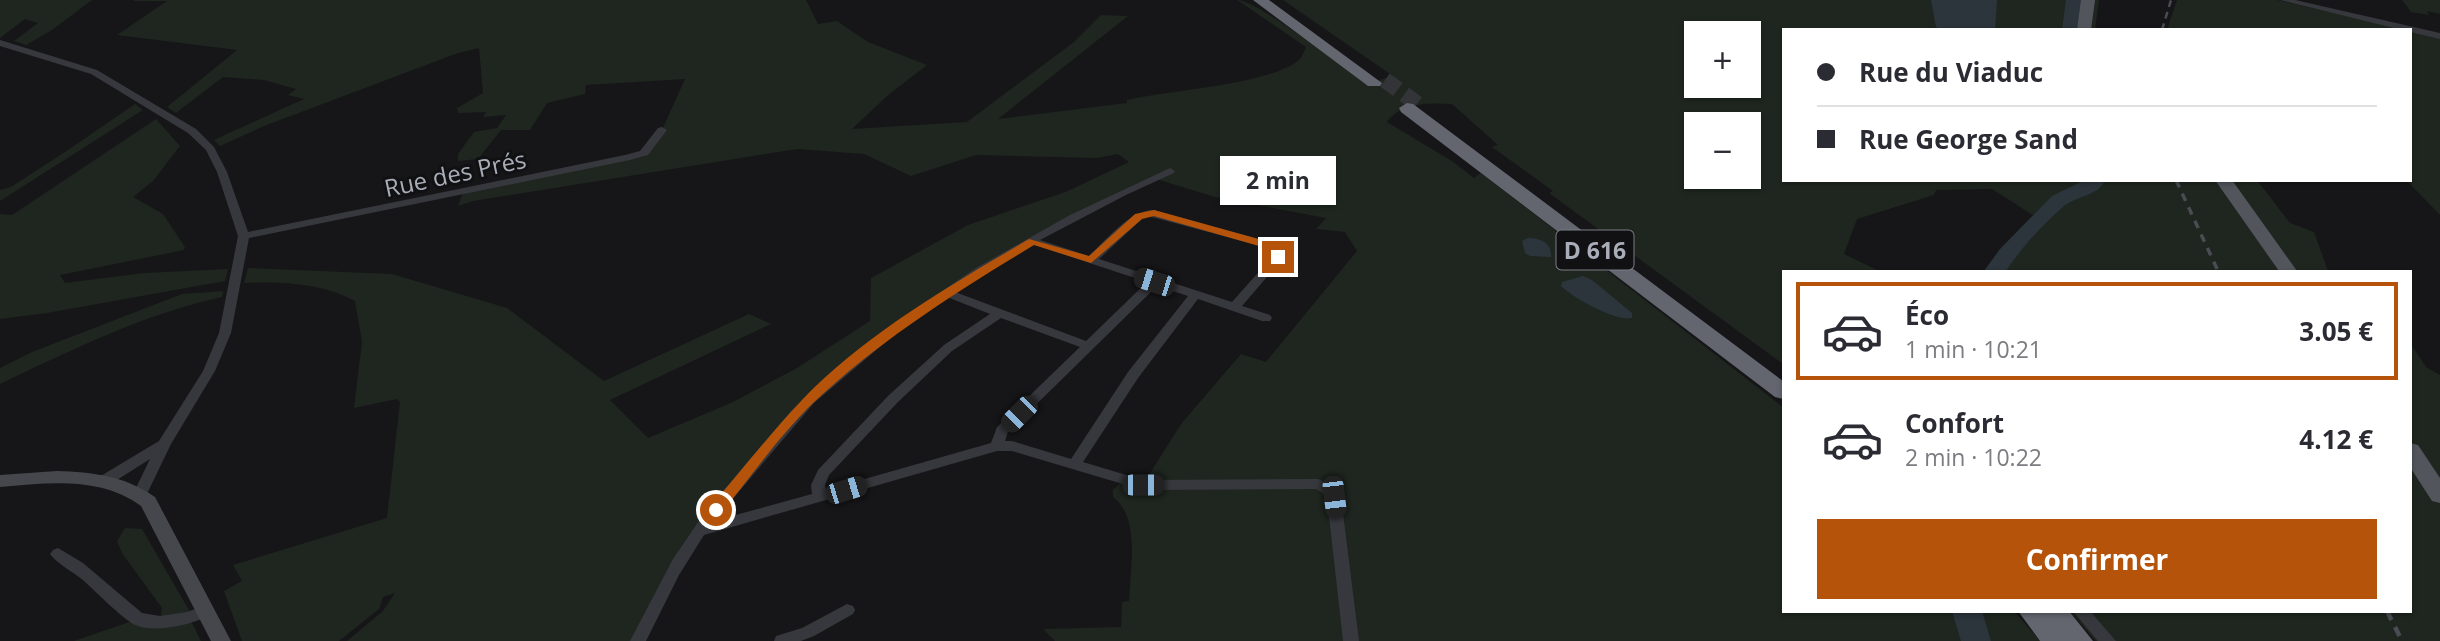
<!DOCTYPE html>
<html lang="fr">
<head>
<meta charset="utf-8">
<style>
  :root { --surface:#fff; --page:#f7f7f7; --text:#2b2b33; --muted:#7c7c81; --line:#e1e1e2; --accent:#b45309 }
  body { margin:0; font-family:"Open Sans",sans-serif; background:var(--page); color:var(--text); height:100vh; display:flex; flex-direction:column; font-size:26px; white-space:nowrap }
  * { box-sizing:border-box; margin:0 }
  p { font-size:23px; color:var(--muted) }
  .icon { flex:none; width:38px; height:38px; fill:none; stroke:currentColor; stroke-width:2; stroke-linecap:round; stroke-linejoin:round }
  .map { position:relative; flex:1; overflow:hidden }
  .panel { position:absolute; left:1782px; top:270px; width:630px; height:343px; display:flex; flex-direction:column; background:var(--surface); border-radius:0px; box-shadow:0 2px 5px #0004 }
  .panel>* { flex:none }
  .top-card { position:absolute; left:1782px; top:28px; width:630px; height:154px; border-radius:0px; box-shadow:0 2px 5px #0004; display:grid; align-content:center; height:154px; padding:0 35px; background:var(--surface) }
  .fabs { position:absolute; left:1684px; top:21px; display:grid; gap:14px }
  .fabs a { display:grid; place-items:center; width:77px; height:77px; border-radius:0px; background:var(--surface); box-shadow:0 2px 5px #0004; font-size:35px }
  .end { position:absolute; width:32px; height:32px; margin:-16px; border:9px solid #b45309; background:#fff; box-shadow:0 0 0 4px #fff }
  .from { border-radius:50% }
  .bubble { position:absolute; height:49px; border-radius:0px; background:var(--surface); box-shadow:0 2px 5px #0004; font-size:23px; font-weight:700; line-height:49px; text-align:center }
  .car { position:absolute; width:21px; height:42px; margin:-21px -10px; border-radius:9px; box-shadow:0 0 5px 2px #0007; background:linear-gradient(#222 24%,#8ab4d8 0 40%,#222 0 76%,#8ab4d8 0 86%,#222 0) }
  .top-card b { display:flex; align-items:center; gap:24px; height:66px; font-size:26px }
  .top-card b+b { border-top:2px solid var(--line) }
  .top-card i { width:18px; height:18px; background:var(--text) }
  ul { padding:12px 0 0; list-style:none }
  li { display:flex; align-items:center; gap:21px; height:98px; margin:0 14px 10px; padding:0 21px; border:4px solid transparent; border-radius:0px }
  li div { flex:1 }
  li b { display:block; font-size:26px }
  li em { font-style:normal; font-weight:700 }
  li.current { border-color:var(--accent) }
  li>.icon { width:63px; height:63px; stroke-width:1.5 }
  .primary-button { display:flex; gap:14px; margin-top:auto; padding:14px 35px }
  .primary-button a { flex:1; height:80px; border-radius:0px; background:var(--accent); color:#fff; font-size:28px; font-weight:700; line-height:80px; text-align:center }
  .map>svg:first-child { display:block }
  .green { fill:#1e261f; fill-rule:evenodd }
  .water { fill:#2c353c }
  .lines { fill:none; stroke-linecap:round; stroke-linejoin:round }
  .river { fill:#2c353c; fill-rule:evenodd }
  .highway-tunnel { stroke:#333438; stroke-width:16; stroke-dasharray:16 8; stroke-linecap:butt }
  .street { fill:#37383d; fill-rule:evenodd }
  .secondary { fill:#45474d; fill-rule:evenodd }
  .primary { fill:#53555c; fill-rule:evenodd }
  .highway { fill:#63666e; fill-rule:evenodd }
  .rail-far2 { stroke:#4a4c52; stroke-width:2.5; stroke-dasharray:7 5; stroke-linecap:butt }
  .rail-far1 { stroke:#4a4c52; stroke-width:3.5; stroke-dasharray:8 7; stroke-linecap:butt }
  .rail { stroke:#4a4c52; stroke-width:4.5; stroke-dasharray:10 8; stroke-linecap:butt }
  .route { fill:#b45309 }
  .labels { text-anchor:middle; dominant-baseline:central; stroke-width:6; stroke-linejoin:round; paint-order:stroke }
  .shield { fill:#111113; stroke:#7b7e86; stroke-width:2 }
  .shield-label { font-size:23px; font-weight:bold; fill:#a8adb8 }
  .street-label { font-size:24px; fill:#a8adb8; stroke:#111113 }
</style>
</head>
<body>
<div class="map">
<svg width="2440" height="641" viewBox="0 0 2440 641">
  <rect width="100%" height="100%" fill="#161618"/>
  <!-- green -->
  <path class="green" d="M0,0H92L52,30L26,45L14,41L38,23L25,19L0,38Z
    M135,0H806L818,24L837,21L868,42L927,65L887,96L852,129L967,122L1074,42L1101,15L1128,16L998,119L1127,103V100C1170,90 1266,85 1298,61C1302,58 1304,51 1306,47L1237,0C1258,0 1343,68 1366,84L1393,76L1283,0H2099L2095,30H1783V180H2257L2290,223L2314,232L2328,271H1995L2007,253L2039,219L1992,189L1936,190L1934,195L1857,219L1844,254L1879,271H1783V364L1549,193L1553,191L1492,147L1498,145L1452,104C1430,103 1401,102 1387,122L1452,161L1474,178L1481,173L1783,407V611H2014L2040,641H1055L1043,629L1121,627L1122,602L1129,601C1130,570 1141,518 1113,497V490L1129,475L1147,478L1181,424L1241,354L1266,362L1357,251L1345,232L1316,229L1326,218L1215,197L1153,178L1111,198L946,293L807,402L732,488L638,641H347L383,611L395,593L383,597L379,609L339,641H242L224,591L242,581L233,565L387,518L400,402L397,399L354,408L362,342L355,301C323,283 280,281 244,283L248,268L392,274L507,308L604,381L749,314L771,324L610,400L648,438L733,402L797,368L870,321L871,278L968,225L1068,191L1129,162L1118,154L1097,158L976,155L911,176L864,154L797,149L473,201L458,206L463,193L644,153L662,130L685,79L586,85L585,94L547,103L530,130H501L478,159L458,161V154L474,132L497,128L506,115L483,117L486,112L458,113L457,108L483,93L479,48L458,53L264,126L220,146L214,140L304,99L288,95L296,89L264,80L223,77L176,113L167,107L237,50L117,35L167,1H133ZM1696,33H1748V86H1696ZM1696,124H1748V177H1696Z
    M2177,0H2277L2407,30H2167Z
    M2402,0H2440V14L2427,11L2429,15L2411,12Z
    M2410,30L2440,37V215L2406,180H2410Z
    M135,104L143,110L0,201V190L11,187L68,150Z
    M156,119L180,146L153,181L133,197L163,214L185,247L184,250L60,275L65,283L144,273L228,269L225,281L47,313L0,319V214L12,215Z
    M223,291L222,297C147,313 69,351 0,384V368L32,352L182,294Z
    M2410,343L2426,367L2440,375V641H2096L2070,611H2410Z
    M125,528L142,529L193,617L190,619L201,641H74L138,619L160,622L162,608L122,553L117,541Z"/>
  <!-- water -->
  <path class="water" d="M1931,0H1997L1995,30H1944L1936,27Z
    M1528,238C1541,238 1552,243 1551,257L1530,256L1525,253L1522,241Z
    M1583,276L1592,280L1632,313V318C1617,322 1573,298 1561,286L1562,282Z"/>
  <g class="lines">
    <!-- river -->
    <path class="river" d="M2066,0H2082L2078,30H2062Z
      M2085,180H2105C2099,196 2076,196 2064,206C2043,224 2021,248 2006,271H1984L2000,249L2052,196Z
      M1952,611H1982L1991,641H1961Z"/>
    <!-- highway-tunnel -->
    <path class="highway-tunnel" d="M1385,80L1419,105"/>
    <!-- street -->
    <path class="street" d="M2280,0H2295L2440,33V39L2410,32V30H2402Z
      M0,40L97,70L196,129L214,147L227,172L248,232L625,155L640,151L658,128L662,127L667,130L648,155L630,160L249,238L231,333L215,371L171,444L145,498H135L133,494L150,459L109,485H99L97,481L99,477L159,441L203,371L219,333L238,236L217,172L206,150L188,133L91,74L0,46Z
      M1170,168L1175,171L1174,173L1126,195L1040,240L1089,256C1106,240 1130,210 1154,210L1273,243L1280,248L1284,257L1242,306L1270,315L1272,318L1270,321H1262L1198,299L1138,378L1083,462L1143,480L1318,479L1333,485L1341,497L1359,641H1343L1327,498L1323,493L1316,489L1143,490L1012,451H997L704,535L679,575L646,641H630L673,559L705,512L791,411L844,362L886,329L976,268L1070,215ZM1148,216L1265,247L1271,252L1272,257L1232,302L1099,259L1143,218ZM1032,244L1147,282L1086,341L955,292ZM1157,286L1188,296L1128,372L1071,459L1012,441H1005L1008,432ZM947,297L990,314L944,345L888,396L818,470L811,485L812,494L714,521L814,403L895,334ZM1001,318L1080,347L997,427L991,443L826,490L825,485L829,475L898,402L952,351Z
      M58,548L83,563L142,613L160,616L187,612L206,605L212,607L214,611L212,615C192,624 153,635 133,624C120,616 96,592 84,581C74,572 58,565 50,554L53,550Z
      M847,604L853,606L855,610L853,614L814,636L801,641H774L776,636L802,628Z
      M2073,611H2090L2116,641H2098Z"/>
    <!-- secondary -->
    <path class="secondary" d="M57,471C93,472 125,476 155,497L231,641H211L141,506C100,476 48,483 0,487V475Z"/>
    <!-- primary -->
    <path class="primary" d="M2081,0H2095L2091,30H2077Z
      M2215,180H2232L2297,271H2279Z
      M2410,443L2418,445L2440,478V503L2432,501L2410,467Z"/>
    <!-- highway -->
    <path class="highway" d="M1253,0H1269L1382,83L1380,86H1368Z
      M1407,103L1413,104L1783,381V399L1775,397L1401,112L1399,108Z
      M2018,611H2069L2093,641H2040Z"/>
    <!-- rail-far2 -->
    <path class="rail-far2" d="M2162,30L2171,0"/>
    <!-- rail-far1 -->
    <path class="rail-far1" d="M2176,180L2218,271"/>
    <!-- rail -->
    <path class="rail" d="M2387,611L2402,641"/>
  </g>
  <!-- route -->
  <path class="route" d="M1154,210L1273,243L1279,248L1283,257L1274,260L1266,248L1154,216L1142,219L1091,263L1034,245C956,292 880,340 813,403C779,436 751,477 721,513H711V506C741,471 770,434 802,400C865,334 951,285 1029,239L1089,256L1135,214Z"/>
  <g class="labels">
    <!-- shield labels -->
    <rect class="shield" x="1556.5" y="230.5" width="77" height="39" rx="5"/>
    <g class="shield-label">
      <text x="1595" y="250">D 616</text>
    </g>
    <!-- street labels -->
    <g class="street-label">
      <text transform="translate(455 173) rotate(-12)">Rue des Prés</text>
    </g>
  </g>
</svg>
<div class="fabs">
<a>+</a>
<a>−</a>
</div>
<i class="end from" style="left:716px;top:510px"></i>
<i class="end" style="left:1278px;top:257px"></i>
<div class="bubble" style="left:1220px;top:156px;width:116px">2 min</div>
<i class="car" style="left:1154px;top:282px;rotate:288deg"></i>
<i class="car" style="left:1019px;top:414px;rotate:225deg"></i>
<i class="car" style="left:1143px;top:485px;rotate:90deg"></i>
<i class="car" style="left:846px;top:490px;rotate:73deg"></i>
<i class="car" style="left:1334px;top:497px;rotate:173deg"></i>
<div class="top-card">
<b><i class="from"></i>Rue du Viaduc</b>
<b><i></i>Rue George Sand</b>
</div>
<section class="panel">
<ul>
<li class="current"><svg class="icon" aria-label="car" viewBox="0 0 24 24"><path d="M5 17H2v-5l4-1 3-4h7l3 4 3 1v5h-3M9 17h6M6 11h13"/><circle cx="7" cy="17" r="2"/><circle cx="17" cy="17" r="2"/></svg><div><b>Éco</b><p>1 min · 10:21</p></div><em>3.05 €</em></li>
<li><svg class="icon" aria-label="car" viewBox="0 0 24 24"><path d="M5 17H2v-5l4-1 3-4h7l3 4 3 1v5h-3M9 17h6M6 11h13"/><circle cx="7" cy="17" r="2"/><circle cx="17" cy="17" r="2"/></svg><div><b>Confort</b><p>2 min · 10:22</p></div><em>4.12 €</em></li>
</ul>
<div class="primary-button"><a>Confirmer</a></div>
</section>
</div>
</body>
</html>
